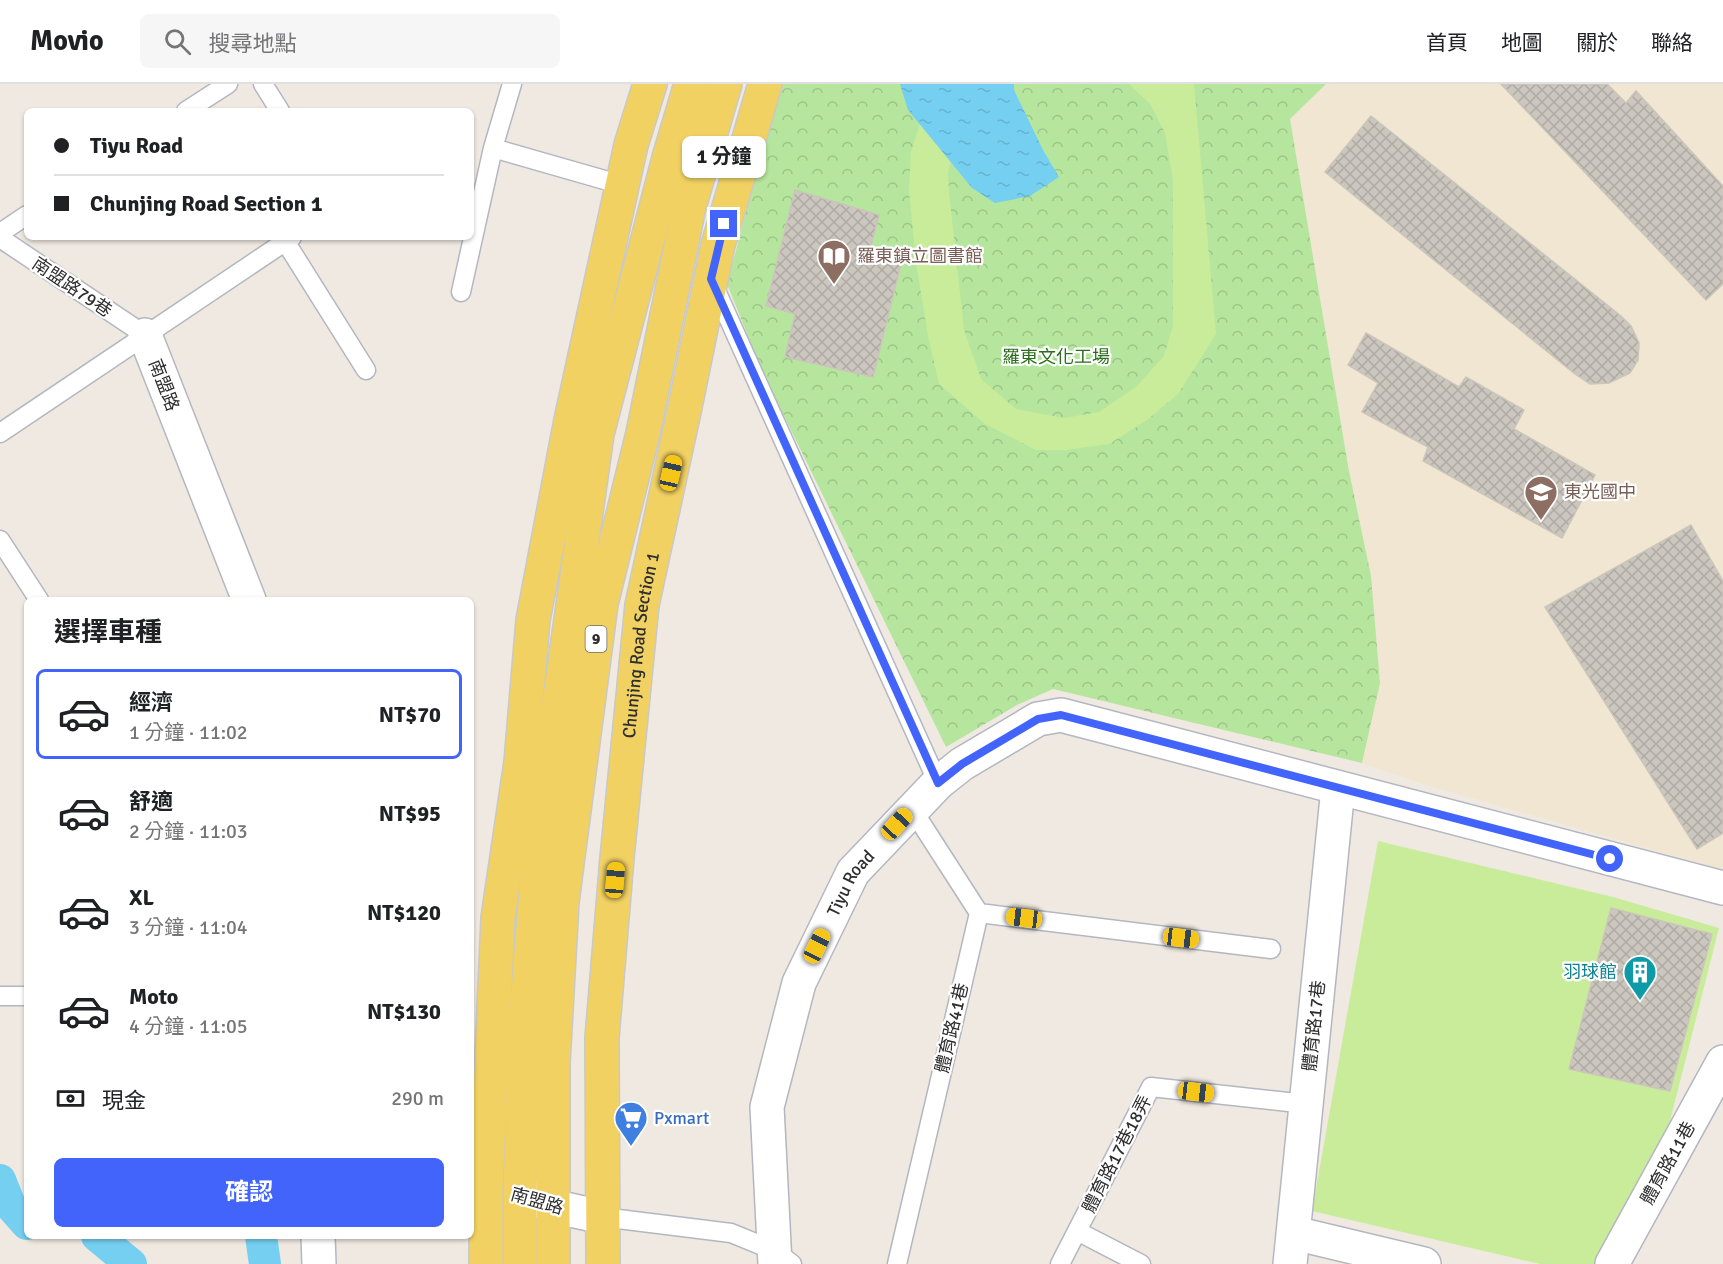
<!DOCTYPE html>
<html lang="zh-TW">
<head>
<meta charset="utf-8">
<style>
  :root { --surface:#fff; --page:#f6f6f6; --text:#202124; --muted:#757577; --line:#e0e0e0; --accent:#4264fb }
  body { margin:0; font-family:Signika,"Noto Sans TC",sans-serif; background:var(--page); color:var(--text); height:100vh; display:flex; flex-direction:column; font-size:22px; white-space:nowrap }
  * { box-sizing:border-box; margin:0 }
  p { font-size:20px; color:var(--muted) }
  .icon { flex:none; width:33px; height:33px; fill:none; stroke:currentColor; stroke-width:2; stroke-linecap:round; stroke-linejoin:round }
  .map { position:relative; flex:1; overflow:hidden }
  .panel { position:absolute; left:24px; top:513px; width:450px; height:642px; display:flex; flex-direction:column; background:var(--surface); border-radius:9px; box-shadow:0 2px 4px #0004 }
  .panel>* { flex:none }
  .hud { position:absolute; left:24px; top:24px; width:450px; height:132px; border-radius:9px; box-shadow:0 2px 4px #0004; display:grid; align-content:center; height:132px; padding:0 30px; background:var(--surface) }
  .end { position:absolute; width:27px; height:27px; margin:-14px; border:8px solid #4264fb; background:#fff; box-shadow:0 0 0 3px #fff }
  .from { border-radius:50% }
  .bubble { position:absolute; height:42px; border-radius:9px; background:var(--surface); box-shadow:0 2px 4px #0004; font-size:20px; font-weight:700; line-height:42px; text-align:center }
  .car { position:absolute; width:18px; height:36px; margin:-18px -9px; border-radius:8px; box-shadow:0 0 4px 2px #0007; background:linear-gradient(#f5c518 24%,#345 0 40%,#f5c518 0 76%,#345 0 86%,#f5c518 0) }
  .hud b { display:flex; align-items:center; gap:21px; height:57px; font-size:22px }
  .hud b+b { border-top:2px solid var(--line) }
  .hud i { width:15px; height:15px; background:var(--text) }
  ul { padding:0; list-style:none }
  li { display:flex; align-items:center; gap:18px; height:90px; margin:0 12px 9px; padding:0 18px; border:3px solid transparent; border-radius:9px }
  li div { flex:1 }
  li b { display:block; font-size:22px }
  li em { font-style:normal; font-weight:700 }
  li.selected { border-color:var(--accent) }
  li>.icon { width:54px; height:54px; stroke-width:1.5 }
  h2 { padding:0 30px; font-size:27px; line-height:72px }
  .pay { display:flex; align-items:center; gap:15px; height:66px; padding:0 30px; font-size:22px }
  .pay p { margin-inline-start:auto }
  .primary-button { display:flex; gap:12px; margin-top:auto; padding:12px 30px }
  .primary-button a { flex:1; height:69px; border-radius:9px; background:var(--accent); color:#fff; font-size:24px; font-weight:700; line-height:69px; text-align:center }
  header { display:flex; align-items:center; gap:36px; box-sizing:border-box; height:84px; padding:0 30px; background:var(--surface); border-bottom:2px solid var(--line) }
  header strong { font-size:28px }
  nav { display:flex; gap:33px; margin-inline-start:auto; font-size:21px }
  .search { width:420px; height:54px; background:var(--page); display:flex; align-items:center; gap:15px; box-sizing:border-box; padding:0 21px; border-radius:9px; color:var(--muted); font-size:22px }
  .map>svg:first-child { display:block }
  .education { fill:#f0e6d1 }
  .park { fill:url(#park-crowns) }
  .pitch { fill:#c9ec9a }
  .water { fill:url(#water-ripples) }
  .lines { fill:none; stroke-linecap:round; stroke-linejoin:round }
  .canal { stroke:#75cff0; stroke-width:32 }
  .building { fill:url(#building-cross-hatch); stroke:#cbc5ba; stroke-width:1.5 }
  .service-casing { stroke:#b4b7c1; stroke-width:21 }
  .minor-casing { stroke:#b4b7c1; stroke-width:36 }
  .primary-casing { stroke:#c9c9c9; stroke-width:36 }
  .service { stroke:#fff; stroke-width:18 }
  .minor { stroke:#fff; stroke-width:33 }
  .primary { stroke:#f2d163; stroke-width:33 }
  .route { stroke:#4264fb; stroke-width:8 }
  .labels { text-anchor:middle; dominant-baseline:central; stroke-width:4.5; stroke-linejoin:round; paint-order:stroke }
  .shield { fill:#fff; stroke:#6d6d6d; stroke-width:1.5 }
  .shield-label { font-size:16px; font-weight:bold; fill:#2e2e2e }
  .education-label { font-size:18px; fill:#785e54; stroke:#fff; text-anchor:start }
  .street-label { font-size:18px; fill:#2e2e2e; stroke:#fff }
  .park-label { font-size:18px; fill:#2c6e1b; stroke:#fff }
  .culture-label { font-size:18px; fill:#0d838f; stroke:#fff; text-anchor:end }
  .shop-label { font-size:18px; fill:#366cbe; stroke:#fff; text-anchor:start }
</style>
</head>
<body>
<header>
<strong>Movio</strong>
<div class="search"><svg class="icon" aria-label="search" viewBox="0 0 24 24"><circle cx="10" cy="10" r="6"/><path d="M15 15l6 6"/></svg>搜尋地點</div>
<nav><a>首頁</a><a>地圖</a><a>關於</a><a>聯絡</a></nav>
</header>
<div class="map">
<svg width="1723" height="1180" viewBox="0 0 1723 1180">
  <defs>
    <pattern id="park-crowns" width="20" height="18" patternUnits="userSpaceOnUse" patternTransform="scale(1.5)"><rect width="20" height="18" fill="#b6e59e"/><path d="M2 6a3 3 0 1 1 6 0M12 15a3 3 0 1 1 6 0" fill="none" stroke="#9dc588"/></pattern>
    <pattern id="water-ripples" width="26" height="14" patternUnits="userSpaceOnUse" patternTransform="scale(1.5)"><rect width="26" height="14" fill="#75cff0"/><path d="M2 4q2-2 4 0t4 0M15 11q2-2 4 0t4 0" fill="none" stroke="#66b2ce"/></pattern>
    <pattern id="building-cross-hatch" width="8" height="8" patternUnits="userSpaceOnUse" patternTransform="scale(1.5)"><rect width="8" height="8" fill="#cbc7bf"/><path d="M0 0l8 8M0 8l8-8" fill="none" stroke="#afaba4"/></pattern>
  </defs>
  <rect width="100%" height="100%" fill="#efe9e1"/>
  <!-- education -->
  <path class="education" d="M1326,0H1723V786L1423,700L1362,679L1380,599L1371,492L1348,382L1290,35Z"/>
  <!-- park -->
  <path class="park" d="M780,0H1326L1290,35L1348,382L1371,492L1380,599L1362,679L1053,605L1017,621L946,663L763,289L727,200Z"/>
  <!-- pitch -->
  <path class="pitch" d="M1129,0H1194L1216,250L1178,310L1147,336L1109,360L1066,366H1036L985,340L939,300L928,252L917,185L909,107L911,68L929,10L958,52L948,88L949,108L964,246L981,295L1016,325L1064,334L1099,328L1136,303L1164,272L1173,242V96L1165,49L1151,21Z
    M1378,757L1613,813L1719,844L1668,1045L1600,1180H1540L1312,1127Z"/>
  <!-- water -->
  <path class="water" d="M900,0H1014V6L1043,66L1059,93L1030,112L995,119L972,104L908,26Z"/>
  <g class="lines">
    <!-- canal -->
    <path class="canal" d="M0,1096L10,1121L27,1140
      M97,1152L131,1180
      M261,1152L265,1180"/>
  </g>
  <!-- building -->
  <path class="building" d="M1501,0H1607L1626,19L1636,7L1723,102V200L1706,216Z
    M1371,32L1621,232L1631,242L1639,259L1638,276L1630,289L1609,299L1590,300L1575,290L1325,88Z
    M795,106L879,131L869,169L901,180L873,293L785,273L795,230L766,222Z
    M1366,249L1459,303L1466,293L1524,326L1514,345L1595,391L1562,454L1423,377L1428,363L1362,328L1378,299L1348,281Z
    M1691,441L1723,497V749L1697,765L1545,523Z
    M1611,824L1712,850L1670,1007L1569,985Z"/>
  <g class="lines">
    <defs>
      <path id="service" d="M263,0L280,27
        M186,27L228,0
        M493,64L622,101
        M0,149L27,131
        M0,154L145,251
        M285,157L366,286
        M713,200L938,699
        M461,208L493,64L512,0
        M0,349L292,153
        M0,456L39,516
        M979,829L1271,865
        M0,912H27
        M602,1133L731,1149L775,1167L792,1180
        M1077,1147L1141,1180
        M897,1180L979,829L912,725
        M1060,1180L1151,1003L1306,1020"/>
      <g id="minor">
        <path d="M145,251L249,516"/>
        <path d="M529,1112L552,1122L602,1133"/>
        <path d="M1294,1149L1424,1180"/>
        <path d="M318,1152L319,1180"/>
        <path id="s1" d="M775,1180L767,1023L799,899L853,788L938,699L962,680L1038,635L1061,631L1723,804"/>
        <path d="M1290,1180L1338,704"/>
        <path d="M1612,1180L1723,978"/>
      </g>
      <g id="primary">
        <path d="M486,1180V1105L498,834L521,678L533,536L571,336L631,61L650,0"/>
        <path d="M520,1180V1108L525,946L540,756L597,350L669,74L691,0"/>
        <path d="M553,1180V980L562,818L601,520L643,349L689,123L725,0"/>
        <path id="s2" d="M603,1180L602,954L617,774L642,521L685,323L718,161L765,0"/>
      </g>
    </defs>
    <!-- service casing -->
    <use href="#service" class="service-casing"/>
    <!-- minor casing -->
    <use href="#minor" class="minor-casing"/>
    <!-- primary casing -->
    <use href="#primary" class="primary-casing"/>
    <!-- service -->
    <use href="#service" class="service"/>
    <!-- minor -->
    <use href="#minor" class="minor"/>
    <!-- primary -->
    <use href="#primary" class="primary"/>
  </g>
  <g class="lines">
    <!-- route -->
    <path class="route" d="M724,140L711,195L938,699L962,680L1038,635L1061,631L1610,775"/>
  </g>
  <!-- icons -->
  <defs>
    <symbol id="library-pin" viewBox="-11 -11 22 30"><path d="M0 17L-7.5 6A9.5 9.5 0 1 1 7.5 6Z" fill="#8d6e63" stroke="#fff"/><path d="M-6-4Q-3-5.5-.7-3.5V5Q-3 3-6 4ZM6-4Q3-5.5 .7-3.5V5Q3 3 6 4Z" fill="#fff"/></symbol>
    <symbol id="school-pin" viewBox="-11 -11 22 30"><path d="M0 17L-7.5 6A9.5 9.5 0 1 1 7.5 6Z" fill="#8d6e63" stroke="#fff"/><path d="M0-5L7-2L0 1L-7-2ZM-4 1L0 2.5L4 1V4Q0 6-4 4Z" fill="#fff"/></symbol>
    <symbol id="building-pin" viewBox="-11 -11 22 30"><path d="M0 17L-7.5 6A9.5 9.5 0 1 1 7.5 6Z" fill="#0f9aa8" stroke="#fff"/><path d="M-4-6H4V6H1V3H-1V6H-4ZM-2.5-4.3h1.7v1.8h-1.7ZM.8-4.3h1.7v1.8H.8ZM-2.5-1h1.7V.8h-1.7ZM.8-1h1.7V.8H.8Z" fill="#fff"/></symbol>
    <symbol id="supermarket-pin" viewBox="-11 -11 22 30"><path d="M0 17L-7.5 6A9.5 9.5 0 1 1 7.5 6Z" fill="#3f7fe0" stroke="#fff"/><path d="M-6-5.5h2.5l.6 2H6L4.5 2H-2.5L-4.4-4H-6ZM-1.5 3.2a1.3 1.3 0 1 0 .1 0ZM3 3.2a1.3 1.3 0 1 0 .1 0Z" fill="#fff"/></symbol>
  </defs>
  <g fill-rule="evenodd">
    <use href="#library-pin" x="815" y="153" width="38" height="52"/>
    <use href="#school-pin" x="1522" y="389" width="38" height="52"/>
    <use href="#building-pin" x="1621" y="869" width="38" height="52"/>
    <use href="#supermarket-pin" x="612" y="1015" width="38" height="52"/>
  </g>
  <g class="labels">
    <!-- shield labels -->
    <rect class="shield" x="585.5" y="542" width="21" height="26" rx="4.5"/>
    <g class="shield-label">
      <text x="596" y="555">9</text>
    </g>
    <!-- education labels -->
    <g class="education-label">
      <text x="857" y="172">羅東鎮立圖書館</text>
      <text x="1564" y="408">東光國中</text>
    </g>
    <!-- street labels -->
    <g class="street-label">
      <text transform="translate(72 203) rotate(34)">南盟路79巷</text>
      <text transform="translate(164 301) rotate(69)">南盟路</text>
      <text stroke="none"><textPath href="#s2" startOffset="621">Chunjing Road Section 1</textPath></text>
      <text stroke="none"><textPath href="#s1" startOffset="398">Tiyu Road</textPath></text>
      <text transform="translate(1314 942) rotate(-84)">體育路17巷</text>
      <text transform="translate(952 944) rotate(-77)">體育路41巷</text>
      <text transform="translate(1117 1070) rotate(-63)">體育路17巷18弄</text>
      <text transform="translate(1668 1079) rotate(-61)">體育路11巷</text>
      <text transform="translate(537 1117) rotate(16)">南盟路</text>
    </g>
    <!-- park labels -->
    <g class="park-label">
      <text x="1056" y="273">羅東文化工場</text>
    </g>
    <!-- culture labels -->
    <g class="culture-label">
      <text x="1617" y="888">羽球館</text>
    </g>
    <!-- shop labels -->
    <g class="shop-label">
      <text x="654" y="1034">Pxmart</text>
    </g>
  </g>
</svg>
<i class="end from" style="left:1610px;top:775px"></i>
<i class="end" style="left:724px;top:140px"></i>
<div class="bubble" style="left:682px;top:52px;width:84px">1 分鐘</div>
<i class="car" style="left:671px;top:389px;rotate:13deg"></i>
<i class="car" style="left:897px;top:740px;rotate:43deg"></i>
<i class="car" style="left:615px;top:796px;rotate:5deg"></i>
<i class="car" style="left:1024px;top:834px;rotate:277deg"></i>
<i class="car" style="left:1181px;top:854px;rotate:97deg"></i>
<i class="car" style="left:817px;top:862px;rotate:26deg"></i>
<i class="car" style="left:1196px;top:1008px;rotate:97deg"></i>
<div class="hud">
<b><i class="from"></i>Tiyu Road</b>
<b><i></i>Chunjing Road Section 1</b>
</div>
<section class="panel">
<h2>選擇車種</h2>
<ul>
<li class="selected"><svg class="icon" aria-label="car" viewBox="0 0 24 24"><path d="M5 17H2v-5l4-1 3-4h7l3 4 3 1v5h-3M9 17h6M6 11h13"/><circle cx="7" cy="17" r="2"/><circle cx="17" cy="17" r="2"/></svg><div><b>經濟</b><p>1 分鐘 · 11:02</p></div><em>NT$70</em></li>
<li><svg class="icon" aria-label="car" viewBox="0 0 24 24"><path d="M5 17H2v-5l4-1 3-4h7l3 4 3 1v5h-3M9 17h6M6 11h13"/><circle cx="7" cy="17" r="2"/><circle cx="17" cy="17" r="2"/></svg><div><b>舒適</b><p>2 分鐘 · 11:03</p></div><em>NT$95</em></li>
<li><svg class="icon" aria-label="car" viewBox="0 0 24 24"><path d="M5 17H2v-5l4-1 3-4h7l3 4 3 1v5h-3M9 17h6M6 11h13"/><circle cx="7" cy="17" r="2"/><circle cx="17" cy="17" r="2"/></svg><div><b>XL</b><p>3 分鐘 · 11:04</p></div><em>NT$120</em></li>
<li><svg class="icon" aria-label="car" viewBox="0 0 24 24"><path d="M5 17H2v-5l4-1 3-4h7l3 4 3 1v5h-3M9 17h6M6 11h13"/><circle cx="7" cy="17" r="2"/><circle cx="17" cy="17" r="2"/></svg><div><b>Moto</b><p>4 分鐘 · 11:05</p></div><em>NT$130</em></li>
</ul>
<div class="pay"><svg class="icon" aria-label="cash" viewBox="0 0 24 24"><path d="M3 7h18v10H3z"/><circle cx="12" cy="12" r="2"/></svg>現金<p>290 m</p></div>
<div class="primary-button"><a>確認</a></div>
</section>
</div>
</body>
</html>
